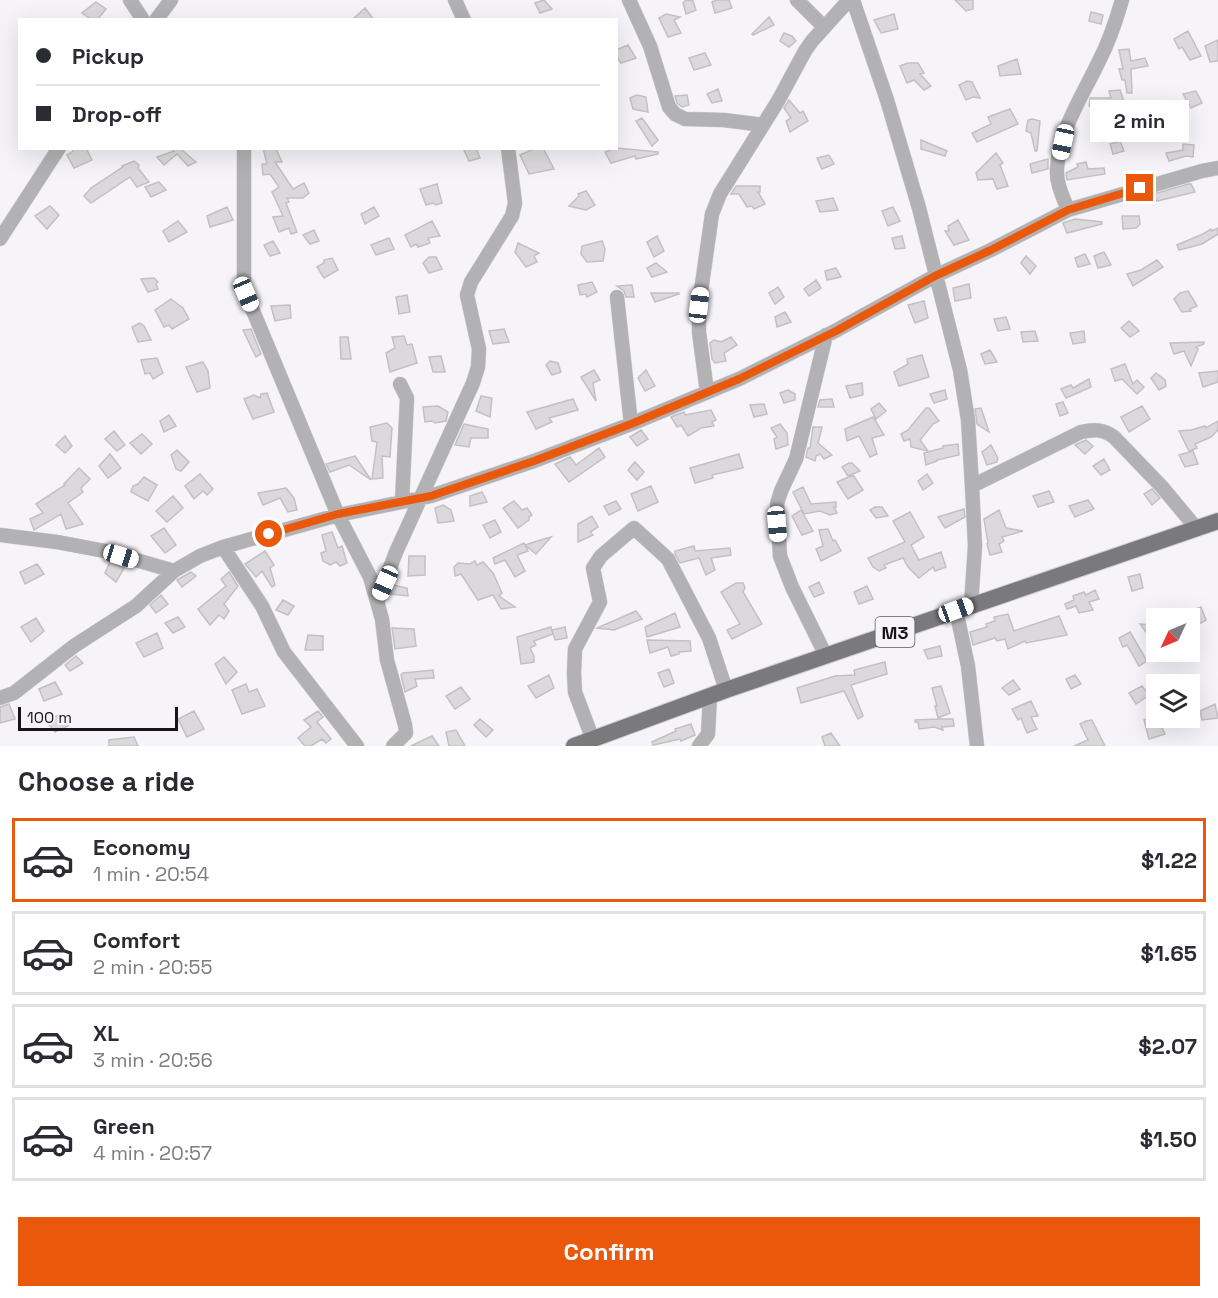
<!DOCTYPE html>
<html lang="en">
<head>
<meta charset="utf-8">
<style>
  :root { --surface:#fff; --page:#f7f7f7; --text:#2b2b33; --muted:#7c7c81; --line:#e1e1e2; --accent:#ea580c }
  body { margin:0; font-family:"Space Grotesk",sans-serif; background:var(--page); color:var(--text); height:100vh; display:flex; flex-direction:column; font-size:22px; white-space:nowrap }
  * { box-sizing:border-box; margin:0 }
  p { font-size:20px; color:var(--muted) }
  .icon { flex:none; width:33px; height:33px; fill:none; stroke:currentColor; stroke-width:2; stroke-linecap:round; stroke-linejoin:round }
  .map { position:relative; height:746px; overflow:hidden }
  .panel { display:flex; flex-direction:column; background:var(--surface); flex:1 }
  .panel>* { flex:none }
  .top-card { position:absolute; left:18px; top:18px; width:600px; height:132px; border-radius:0px; box-shadow:0 6px 24px #0002; display:grid; align-content:center; height:132px; padding:0 18px; background:var(--surface) }
  .needle { width:39px; rotate:226deg }
  .tools { position:absolute; left:1146px; top:608px; display:grid; gap:12px }
  .tools a { display:grid; place-items:center; width:54px; height:54px; border-radius:0px; background:var(--surface); box-shadow:0 6px 24px #0002; font-size:30px }
  .scale { position:absolute; left:18px; bottom:15px; width:160px; box-sizing:border-box; padding-left:6px; border:3px solid #171617; border-top:0; font-size:16px; line-height:21px; white-space:nowrap; color:#171617; -webkit-text-stroke:4px #f6f4f8; paint-order:stroke }
  .end { position:absolute; width:27px; height:27px; margin:-14px; border:8px solid #ea580c; background:#fff; box-shadow:0 0 0 3px #fff }
  .from { border-radius:50% }
  .bubble { position:absolute; height:42px; border-radius:0px; background:var(--surface); box-shadow:0 6px 24px #0002; font-size:20px; font-weight:800; line-height:42px; text-align:center }
  .car { position:absolute; width:18px; height:36px; margin:-18px -9px; border-radius:8px; box-shadow:0 0 4px 2px #0007; background:linear-gradient(#fff 24%,#345 0 40%,#fff 0 76%,#345 0 86%,#fff 0) }
  .top-card b { display:flex; align-items:center; gap:21px; height:57px; font-size:22px }
  .top-card b+b { border-top:2px solid var(--line) }
  .top-card i { width:15px; height:15px; background:var(--text) }
  ul { padding:0; list-style:none }
  li { display:flex; align-items:center; gap:18px; height:84px; margin:0 12px 9px; padding:0 6px; border:3px solid var(--line); border-radius:0px }
  li div { flex:1 }
  li b { display:block; font-size:22px }
  li em { font-style:normal; font-weight:800 }
  li.selected { border-color:var(--accent) }
  li>.icon { width:54px; height:54px; stroke-width:1.5 }
  h2 { padding:0 18px; font-size:27px; line-height:72px }
  .button { display:flex; gap:12px; margin-top:auto; padding:12px 18px }
  .button a { flex:1; height:69px; border-radius:0px; background:var(--accent); color:#fff; font-size:24px; font-weight:800; line-height:69px; text-align:center }
  .map>svg:first-child { display:block }
  .building { fill:#dcd9dd; stroke:#c3c0c4; stroke-width:1.5 }
  .lines { fill:none; stroke-linecap:round; stroke-linejoin:round }
  .minor-casing { stroke:#d2d0d4; stroke-width:15 }
  .major-casing { stroke:#d2d0d4; stroke-width:18 }
  .minor { stroke:#b2b2b4; stroke-width:14 }
  .major { stroke:#7a7a7d; stroke-width:16 }
  .route { stroke:#ea580c; stroke-width:8 }
  .labels { text-anchor:middle; dominant-baseline:central; stroke-width:4.5; stroke-linejoin:round; paint-order:stroke }
  .shield { fill:#f6f4f8; stroke:#5a595a; stroke-width:1.5 }
  .shield-label { font-size:18px; font-weight:bold; fill:#171617 }
</style>
</head>
<body>
<div class="map">
<svg width="1218" height="746" viewBox="0 0 1218 746">
  <rect width="100%" height="100%" fill="#f6f4f8"/>
  <!-- building -->
  <path class="building" d="M544,0L552,9L540,13L535,3Z
    M686,0L693,1L696,10L686,14L683,3Z
    M717,0H729L732,8L715,13L712,2Z
    M955,0H973V9L966,11Z
    M96,2L106,9L97,20H92L82,13Z
    M365,8L374,20H352Z
    M1091,12L1103,15L1101,24L1089,21Z
    M666,14L680,17L674,20L681,33L668,37L659,18Z
    M894,14L898,29L881,33L874,20Z
    M769,17L774,25L753,35L752,34Z
    M1188,31L1201,56L1190,60L1182,47L1179,49L1174,39Z
    M784,33L792,36L796,41L789,47L780,41Z
    M1218,40V61L1210,62L1205,46Z
    M628,45L636,58L621,63L616,56V50Z
    M1129,49L1131,61L1145,58L1148,66L1131,69L1132,93H1127L1125,80H1122L1119,69H1123L1119,50Z
    M705,53L711,65L694,70L689,58Z
    M1017,59L1021,74L1000,76L998,66Z
    M908,63H918L924,73L920,74L931,86L924,90L914,80L907,83L900,66Z
    M967,81L972,82L980,98L973,97L966,100L959,85Z
    M718,89L722,101L712,103L707,94Z
    M1120,90L1126,107L1108,108L1089,106L1090,98H1111L1109,91Z
    M1196,91L1202,103L1191,108L1183,94Z
    M637,95L646,97L648,112L633,109L630,98Z
    M687,95L689,105L682,107L677,103L675,96Z
    M789,100L800,113L803,111L808,121L790,132L786,121L791,118L784,108Z
    M1010,109L1018,124L977,142L972,133L991,124L988,117Z
    M642,118L658,140L652,146L636,121Z
    M1032,119L1040,121L1037,151H1035L1031,133L1026,131L1028,120Z
    M921,140L947,151L945,156L921,149Z
    M1120,141L1124,151L1113,154L1110,144Z
    M1183,144L1194,145L1193,157L1186,156L1169,161L1166,153L1183,150Z
    M73,148H86L92,160L74,168L67,155L73,151Z
    M172,148H184L182,150L196,162L188,166L177,154L164,165L157,157L174,151Z
    M263,148L276,149L282,162H275L293,189L304,183L309,193L303,198H287L289,202L286,203L297,232L291,234L289,228L279,232L273,217L283,216L272,192L279,187L270,174L263,175L262,164H267Z
    M463,148H476L480,158L469,161Z
    M536,148H543L554,169L529,174L520,155Z
    M616,148L658,152V154L636,159L635,156L611,163L605,152Z
    M996,153L1003,163L1000,165L1008,186L997,189L993,179L978,180L976,173Z
    M829,155L834,164L822,169L817,158Z
    M1048,159V169L1032,173L1030,164Z
    M134,161L139,165L138,168L149,182L137,187L130,177L91,203L84,196L91,188L123,167L122,166Z
    M1086,162L1088,169L1104,168L1105,174L1067,180L1066,173L1078,167L1077,164Z
    M159,182L166,190L151,197L145,187Z
    M437,184L442,203L436,205L433,203L426,205L420,189Z
    M1188,184H1191L1195,192L1157,201L1154,194Z
    M736,186H760V192H758L765,204L754,209L752,206L747,207L739,194H731Z
    M586,191L595,205L586,210L569,206L579,196L578,194Z
    M833,198L838,210L820,212L816,201Z
    M50,206L59,215L47,229L35,216Z
    M227,207L233,220L210,227L207,216Z
    M374,207L379,216L365,224L361,214Z
    M893,207L900,221L888,226L882,211Z
    M1122,216H1139L1140,224L1136,228L1123,229Z
    M1075,219L1102,222V224L1067,233L1063,223Z
    M958,220L969,240L954,245L945,231H949L948,226Z
    M178,221L187,232L169,242L163,231Z
    M432,221L440,236L428,238L430,243L418,247L416,244L411,247L405,235Z
    M1218,228V234L1202,244L1179,250L1177,245L1203,234L1211,229L1212,231Z
    M314,230L319,241L310,244L303,235Z
    M657,236L664,251L654,257L647,242Z
    M902,236L905,248L895,249L892,238Z
    M389,238L394,249L376,255L371,245Z
    M273,241L280,253L270,256L264,245Z
    M602,241L605,249L603,261L587,262L581,254L582,246Z
    M518,243L539,253L534,256L537,262L526,267L515,252Z
    M1104,252L1111,265L1098,268L1094,256Z
    M1085,254L1090,264L1078,267L1075,258Z
    M1026,256L1036,266L1030,274L1021,263Z
    M429,257H436L442,269L429,273L423,263Z
    M332,258L338,270L324,278L317,267L324,263V260Z
    M1157,260L1163,267L1133,286L1127,274L1141,270Z
    M656,263L667,272L652,277L647,268Z
    M836,268L841,277L827,280L825,271Z
    M154,278L158,282L156,284L158,289L148,292L141,279Z
    M816,280L821,288L809,296L804,289Z
    M592,282L597,292L587,297L586,294L580,295L578,285Z
    M969,284L971,298L955,301L953,288Z
    M632,285L634,297H626L624,291L617,286Z
    M778,287L784,297L775,304L769,293Z
    M1188,291L1197,306L1190,309L1191,311L1182,312L1174,299L1180,293Z
    M651,293H679V294L655,302Z
    M407,295L410,312L399,314L396,297Z
    M171,299L183,308L189,319L172,329L169,325L164,327L155,310Z
    M924,301L928,318L915,323L908,305Z
    M290,305L291,318L275,321L271,306Z
    M785,312L791,322L777,327L775,317Z
    M1006,317L1010,329L998,331L994,319Z
    M1129,321L1139,331L1130,337L1121,328Z
    M140,323L144,326L151,340L138,342L132,327Z
    M251,329L261,354L256,357L243,330Z
    M504,329L509,342L493,344L489,331Z
    M1035,331L1038,341L1023,342L1021,332Z
    M1084,331L1085,342L1073,344L1070,333Z
    M404,336L407,345L412,344L417,363L390,372L386,353L395,348L392,337Z
    M340,337H348L351,359H341Z
    M731,337L737,345L724,353L726,361L715,363L712,359L710,343L714,340L721,342Z
    M1204,342V344L1196,347L1198,349L1191,366L1184,351L1174,354L1170,343Z
    M990,350L997,362L985,364L981,354Z
    M922,355L929,377L899,386L894,372L908,364L907,359Z
    M441,356L445,372H433L429,357Z
    M157,358L163,373L153,379L150,373L145,374L141,360Z
    M550,361L558,363L561,372L552,375L546,365Z
    M203,362L208,371L210,388L197,392L186,367Z
    M1125,364L1133,384L1137,380L1144,387L1137,394L1122,379L1115,381L1111,369Z
    M594,370L600,380L593,383L596,401L581,377Z
    M646,370L655,386L645,391L638,378Z
    M1218,371V382L1203,387L1199,373Z
    M1156,373L1165,380L1166,386L1159,390L1151,378Z
    M1089,379L1091,387L1066,398L1061,389L1071,385L1073,388Z
    M862,383L863,395L850,398L846,386Z
    M788,390L795,394V400L784,403L780,393Z
    M945,390L947,399L934,403L930,394Z
    M267,393L274,412L253,419L244,399L254,395L260,398L261,394Z
    M481,396L492,398L490,417L476,411Z
    M573,399L578,410L549,418L552,422L536,429L527,412Z
    M832,399L834,407H818L820,400Z
    M1063,402L1068,413L1060,416L1056,404Z
    M879,403L886,411L876,419L871,409Z
    M764,404L767,414L754,417L750,405Z
    M438,406L448,412L446,421L435,423L432,421L425,422L423,407Z
    M1142,406L1150,419L1129,432L1121,417Z
    M926,408H929L939,421L933,424L920,440L928,451L911,447L910,439L904,441L901,434L908,430Z
    M981,408L989,432L977,424L975,409Z
    M711,410L716,420L712,422L714,426L701,428L688,436L681,425L677,427L671,417L684,412L685,415Z
    M169,415L176,426L164,432L160,421Z
    M873,417L884,435L872,438L877,454L870,457L859,436L847,441L845,429Z
    M1218,421V430L1211,437L1195,444L1197,448L1189,451L1179,431L1191,430L1205,426L1206,428Z
    M387,423L392,428L390,457L382,456L383,478L372,479L377,442L372,441L370,427Z
    M464,424L488,429V438H471L469,447L455,445Z
    M780,424L787,433L788,445L776,449L774,439L777,437L771,428Z
    M813,427H822L818,443L832,455L824,459L820,454L816,456L815,461L806,457L808,448H810Z
    M641,430L648,439L637,446L630,437Z
    M114,431L125,445L117,451L105,439Z
    M142,434L152,444L141,454L130,443Z
    M65,436L72,446L65,453L56,445Z
    M1086,440L1093,446L1085,454L1075,445Z
    M958,444L959,455L937,460V461L926,465L924,453L943,448V446Z
    M991,445L998,458L997,462L987,465L982,452Z
    M599,448L605,457L569,482L555,464L570,457L576,465Z
    M177,450L189,462L181,471L176,469L171,455Z
    M1193,451L1198,464L1185,467L1179,455Z
    M110,454L121,468L108,478L99,466Z
    M739,454L743,468L712,475L713,478L695,483L690,468Z
    M355,456L371,480L349,465L330,472L326,464Z
    M1104,459L1110,470L1101,475L1093,466Z
    M635,462L644,472L637,480L628,470Z
    M849,463H852L860,471L848,476L842,467Z
    M79,468L90,479L81,488L83,492L68,503L83,524L66,529L61,514L34,530L30,519L43,513L36,504L65,485L64,484Z
    M200,474L213,489L207,495L203,491L194,499L185,486Z
    M927,474L933,483L923,490L918,481Z
    M853,475L863,490L848,499L837,482Z
    M144,477L157,485L148,501L131,492L133,486L138,484Z
    M651,486L658,502L638,511L631,494Z
    M803,487L811,504L836,502V507H834L837,513L830,515L820,511L804,514L793,492Z
    M286,488L294,498L297,510L288,512L280,498L263,505L258,493Z
    M1152,489L1160,498L1152,505L1144,494Z
    M1049,491L1054,502L1038,507L1033,496Z
    M482,492L487,502L470,506V496Z
    M173,496L183,508L167,522L156,511Z
    M1088,500L1094,509L1075,517L1069,506Z
    M514,501L522,510L527,508L532,515L529,517V520L518,528L503,508Z
    M616,501L621,509L609,515L604,506Z
    M443,505L451,510L454,521L438,523L435,508Z
    M875,507H882L888,516L876,518L870,510Z
    M964,509L965,517L945,528L938,517Z
    M801,510L813,531L802,535L792,516Z
    M999,510L1006,528L1023,531L1002,537L1004,541L999,544L1002,552L990,555L987,544L988,543L984,519Z
    M910,512L924,537L911,545L919,560L941,552L946,567L935,571L933,567L919,578L908,567L903,558L884,565L886,568L879,571L873,567L868,558L905,542L893,521Z
    M592,516L598,527L590,532L593,535L578,542V524Z
    M495,520L501,532L490,538L483,525Z
    M164,528L176,545L165,553L151,536Z
    M828,529L833,541L835,540L841,551L821,561L816,549L823,546L819,530Z
    M332,532L338,548L342,546L347,563L340,566L336,562L330,565L323,561L321,553L326,551L322,535Z
    M551,537L536,554L525,545L534,542Z
    M524,543L528,551L517,555L525,571L515,577L505,560L495,564L493,558Z
    M694,546L695,551L730,548L731,555L711,558L715,570L706,575L699,558L680,563L675,554V551Z
    M265,551L274,565L270,568L275,585L272,587L262,571L256,577L245,564Z
    M409,556H425V575L408,576Z
    M475,561L477,565L483,562L493,573L502,593L499,596L515,607L501,609L493,595L478,600L461,574L455,576L454,567L458,563L470,564Z
    M110,562L124,568L116,582L105,573Z
    M37,564L44,574L25,584L20,572Z
    M191,572L196,576L182,587L177,580Z
    M229,572L238,586L224,604L229,611L224,619L219,615L210,625L198,609L226,586L221,579Z
    M1140,574L1143,588L1132,591L1128,577Z
    M819,582L824,593L814,597L809,587Z
    M736,583H743L745,588L743,592L762,624L732,639L727,630L740,624L721,592Z
    M393,585L407,588L408,596L391,594Z
    M867,586L873,599L859,604L854,592Z
    M1095,590L1099,599L1089,602L1093,610L1079,613L1076,606L1067,609L1065,604L1074,600L1073,596L1084,592L1086,595Z
    M161,595L168,604L156,613L150,605Z
    M283,600L294,606L288,615L276,610Z
    M1201,607L1206,620L1196,626L1195,621H1190L1193,616L1191,611Z
    M636,611L642,619L614,630L597,628Z
    M675,613L680,627L647,637L645,627Z
    M1008,614L1014,631L1059,616L1067,635L1026,643L1025,641L1008,649L1005,639L997,641L995,638L973,645L970,632L987,627L986,624L995,621L994,617Z
    M178,617L185,627L173,633L165,623Z
    M36,618L44,631L31,642L21,627Z
    M1140,624L1152,625L1156,634V646Z
    M551,627L553,634L534,641L536,645L530,648L534,656V662L521,664L517,637Z
    M565,627L567,638L555,640L552,630Z
    M392,628L414,629L416,646L395,649Z
    M1130,632L1147,661L1139,666L1127,645L1123,647L1119,638Z
    M157,633L163,648L144,657L136,643Z
    M308,635L323,636V650H305Z
    M647,640L690,641L691,651L679,652V654L671,656L668,647L650,653Z
    M940,646L942,656L928,659L924,650Z
    M1160,651H1188L1167,660Z
    M76,656L83,663L70,671L65,665Z
    M224,657L237,672L226,684L215,664Z
    M885,662L887,674L851,685L863,716L858,719L844,691L801,703L797,688L835,676L855,675L854,670Z
    M669,669L674,683L664,687L658,673Z
    M433,670L434,678L415,679L417,686L405,692L401,675L403,673Z
    M549,675L554,688L536,698L528,686Z
    M1075,675L1081,684L1071,689L1066,679Z
    M1013,680L1020,689L1009,695L1002,688Z
    M55,682L62,694L44,701L39,689Z
    M246,684L249,692L257,689L265,706L242,714L232,690Z
    M941,686L950,713L938,718L935,706H937L932,688Z
    M1142,686L1149,695L1136,704L1129,693Z
    M461,687L470,699L455,709L446,696Z
    M1031,701L1038,716L1031,717L1037,729L1027,733L1021,718L1018,720L1012,709Z
    M9,704L15,719L0,723V707Z
    M1215,704L1218,718L1202,720L1200,711Z
    M194,711L204,729L187,737L178,719Z
    M318,711L323,717L317,722L331,739L326,743L322,739L311,746H305L298,738L311,727L304,720Z
    M60,714L68,726L55,732L47,722Z
    M1153,717H1157L1165,734L1149,739L1144,720Z
    M480,719L493,730L486,737L474,725Z
    M938,719H953L954,726L942,727L943,730L934,727L919,729L918,722H915V720Z
    M1092,720L1105,746H1074L1088,740L1080,724L1086,721Z
    M691,724L695,735L681,741L680,739L653,745L652,742L676,731L675,729Z
    M456,730L465,746H449L446,732Z
    M831,733L840,746H825L822,737Z
    M432,736L439,746H411Z
    M134,737L138,746H109V740Z"/>
  <g class="lines">
    <defs>
      <path id="minor" d="M130,0L143,20
        M455,0L464,20
        M629,0L650,46L669,107L675,114L685,119L724,120L763,125
        M797,0L824,27
        M853,0L887,100L919,208L960,370L968,420L972,486L975,546L971,605
        M156,20L171,0
        M244,148V284L246,294L338,515L370,577L382,619L387,660L405,725L406,733L393,746
        M1068,210C1063,197 1056,183 1057,169C1059,130 1083,95 1099,61C1109,42 1116,21 1122,0
        M0,239L59,148
        M617,297L631,424
        M400,384L407,398L402,502
        M707,392L699,332V305L712,214L720,194L778,101L805,51L812,41L849,0
        M972,486L1081,432C1094,429 1103,429 1114,437L1162,487L1197,529
        M0,535L57,542L105,551L174,571L200,556L223,547L338,515L431,496L534,461L631,424L739,379L835,331L935,276L991,250L1068,210L1202,171L1218,168
        M223,547L262,606L284,652L357,746
        M378,600L396,552L473,383L478,367L479,349L467,295L471,282L512,216L515,203L508,148
        M956,610L968,666L977,746
        M826,656L792,587L780,556L777,504L781,491L796,459L826,335
        M0,698L14,693L74,646L136,606L174,571
        M593,740L575,692L574,673L575,649L600,602L593,568L601,556L634,528L668,559L709,638L726,690
        M699,746L708,734L710,696"/>
      <path id="major" d="M574,746L726,690L1218,521"/>
    </defs>
    <!-- minor casing -->
    <use href="#minor" class="minor-casing"/>
    <!-- major casing -->
    <use href="#major" class="major-casing"/>
    <!-- minor -->
    <use href="#minor" class="minor"/>
    <!-- major -->
    <use href="#major" class="major"/>
  </g>
  <g class="lines">
    <!-- route -->
    <path class="route" d="M269,534L338,514L431,496L534,461L631,424L739,379L836,331L935,276L991,250L1068,210L1140,188"/>
  </g>
  <g class="labels">
    <!-- shield labels -->
    <rect class="shield" x="875.5" y="617" width="39" height="30" rx="4.5"/>
    <g class="shield-label">
      <text x="895" y="632">M3</text>
    </g>
  </g>
</svg>
<div class="tools">
<a><svg class="needle" viewBox="-14 -14 28 28"><path d="M0-13l5 13h-10z" fill="#e53935"/><path d="M0 13l5-13h-10z" fill="#7c7c81"/></svg></a>
<a><svg class="icon" aria-label="layers" viewBox="0 0 24 24"><path d="M12 4l9 5-9 5-9-5zM3 14l9 5 9-5"/></svg></a>
</div>
<div class="scale">100 m</div>
<i class="end from" style="left:269px;top:534px"></i>
<i class="end" style="left:1140px;top:188px"></i>
<div class="bubble" style="left:1090px;top:100px;width:99px">2 min</div>
<i class="car" style="left:1063px;top:142px;rotate:192deg"></i>
<i class="car" style="left:246px;top:294px;rotate:157deg"></i>
<i class="car" style="left:699px;top:305px;rotate:7deg"></i>
<i class="car" style="left:777px;top:524px;rotate:175deg"></i>
<i class="car" style="left:121px;top:556px;rotate:107deg"></i>
<i class="car" style="left:385px;top:583px;rotate:204deg"></i>
<i class="car" style="left:956px;top:610px;rotate:70deg"></i>
<div class="top-card">
<b><i class="from"></i>Pickup</b>
<b><i></i>Drop-off</b>
</div>
</div>
<section class="panel">
<h2>Choose a ride</h2>
<ul>
<li class="selected"><svg class="icon" aria-label="car" viewBox="0 0 24 24"><path d="M5 17H2v-5l4-1 3-4h7l3 4 3 1v5h-3M9 17h6M6 11h13"/><circle cx="7" cy="17" r="2"/><circle cx="17" cy="17" r="2"/></svg><div><b>Economy</b><p>1 min · 20:54</p></div><em>$1.22</em></li>
<li><svg class="icon" aria-label="car" viewBox="0 0 24 24"><path d="M5 17H2v-5l4-1 3-4h7l3 4 3 1v5h-3M9 17h6M6 11h13"/><circle cx="7" cy="17" r="2"/><circle cx="17" cy="17" r="2"/></svg><div><b>Comfort</b><p>2 min · 20:55</p></div><em>$1.65</em></li>
<li><svg class="icon" aria-label="car" viewBox="0 0 24 24"><path d="M5 17H2v-5l4-1 3-4h7l3 4 3 1v5h-3M9 17h6M6 11h13"/><circle cx="7" cy="17" r="2"/><circle cx="17" cy="17" r="2"/></svg><div><b>XL</b><p>3 min · 20:56</p></div><em>$2.07</em></li>
<li><svg class="icon" aria-label="car" viewBox="0 0 24 24"><path d="M5 17H2v-5l4-1 3-4h7l3 4 3 1v5h-3M9 17h6M6 11h13"/><circle cx="7" cy="17" r="2"/><circle cx="17" cy="17" r="2"/></svg><div><b>Green</b><p>4 min · 20:57</p></div><em>$1.50</em></li>
</ul>
<div class="button"><a>Confirm</a></div>
</section>
</body>
</html>
